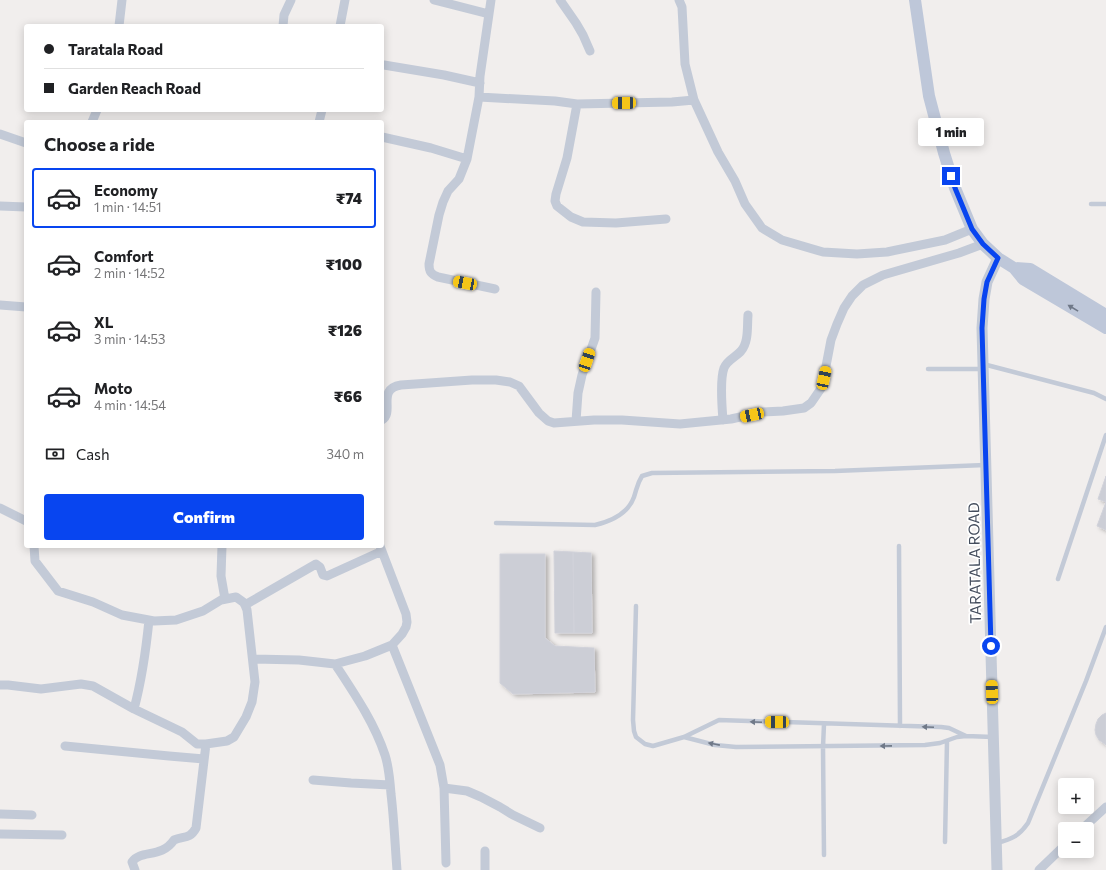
<!DOCTYPE html>
<html lang="en">
<head>
<meta charset="utf-8">
<style>
  :root { --surface:#fff; --page:#f2f2f2; --text:#202124; --muted:#757577; --line:#e0e0e0; --accent:#0845f0 }
  body { margin:0; font-family:Commissioner,sans-serif; background:var(--page); color:var(--text); height:100vh; display:flex; flex-direction:column; font-size:15px; white-space:nowrap }
  * { box-sizing:border-box; margin:0 }
  p { font-size:13px; color:var(--muted) }
  .icon { flex:none; width:22px; height:22px; fill:none; stroke:currentColor; stroke-width:2; stroke-linecap:round; stroke-linejoin:round }
  .map { position:relative; flex:1; overflow:hidden }
  .drawer { position:absolute; left:24px; top:120px; width:360px; height:428px; display:flex; flex-direction:column; background:var(--surface); border-radius:4px; box-shadow:0 2px 10px #0003 }
  .drawer>* { flex:none }
  .guide { position:absolute; left:24px; top:24px; width:360px; height:88px; border-radius:4px; box-shadow:0 2px 10px #0003; display:grid; align-content:center; height:88px; padding:0 20px; background:var(--surface) }
  .fabs { position:absolute; left:1058px; top:778px; display:grid; gap:8px }
  .fabs a { display:grid; place-items:center; width:36px; height:36px; border-radius:4px; background:var(--surface); box-shadow:0 2px 10px #0003; font-size:20px }
  .end { position:absolute; width:18px; height:18px; margin:-9px; border:5px solid #0845f0; background:#fff; box-shadow:0 0 0 2px #fff }
  .from { border-radius:50% }
  .bubble { position:absolute; height:28px; border-radius:4px; background:var(--surface); box-shadow:0 2px 10px #0003; font-size:13px; font-weight:800; line-height:28px; text-align:center }
  .car { position:absolute; width:12px; height:24px; margin:-12px -6px; border-radius:5px; box-shadow:0 0 3px 1px #0007; background:linear-gradient(#f5c518 24%,#345 0 40%,#f5c518 0 76%,#345 0 86%,#f5c518 0) }
  .guide b { display:flex; align-items:center; gap:14px; height:38px; font-size:15px }
  .guide b+b { border-top:1px solid var(--line) }
  .guide i { width:10px; height:10px; background:var(--text) }
  ul { padding:0; list-style:none }
  li { display:flex; align-items:center; gap:12px; height:60px; margin:0 8px 6px; padding:0 12px; border:2px solid transparent; border-radius:4px }
  li div { flex:1 }
  li b { display:block; font-size:15px }
  li em { font-style:normal; font-weight:800 }
  li.active { border-color:var(--accent) }
  li>.icon { width:36px; height:36px; stroke-width:1.5 }
  h2 { padding:0 20px; font-size:18px; line-height:48px }
  .pay { display:flex; align-items:center; gap:10px; height:44px; padding:0 20px; font-size:15px }
  .pay p { margin-inline-start:auto }
  .button { display:flex; gap:8px; margin-top:auto; padding:8px 20px }
  .button a { flex:1; height:46px; border-radius:4px; background:var(--accent); color:#fff; font-size:16px; font-weight:800; line-height:46px; text-align:center }
  .map>svg:first-child { display:block }
  .building { fill:#ccced6; stroke:#d1d2da; filter:url(#shadow) }
  .lines { fill:none; stroke-linecap:round; stroke-linejoin:round }
  .service { stroke:#c3cad7; stroke-width:4.5 }
  .minor { stroke:#c3cad7; stroke-width:9 }
  .tertiary { stroke:#c3cad7; stroke-width:11 }
  .secondary { stroke:#bec7d9; stroke-width:12 }
  .oneway { fill:#6f7888 }
  .oneway2 { fill:#707988 }
  .route { stroke:#0845f0; stroke-width:5 }
  .labels { text-anchor:middle; dominant-baseline:central; stroke-width:3.5; stroke-linejoin:round; paint-order:stroke }
  .street-label { font-size:15px; fill:#444d5d; stroke:#fff }
</style>
</head>
<body>
<div class="map">
<svg width="1106" height="870" viewBox="0 0 1106 870">
  <defs>
    <filter id="shadow"><feDropShadow dx="3" dy="2" stdDeviation="2" flood-color="#0004"/></filter>
  </defs>
  <rect width="100%" height="100%" fill="#f1eeed"/>
  <!-- building -->
  <path class="building" d="M1106,476V530L1097,526L1106,502L1098,499Z
    M554,551L573,552L574,633H555Z
    M573,552L591,553L592,633H574Z
    M500,554H545V638L555,646L594,648L595,692L513,694L500,683Z
    M1106,713V745L1099,740L1096,735L1095,730L1096,724L1098,719L1102,715Z"/>
  <g class="lines">
    <!-- service -->
    <path class="service" d="M1091,204H1106
      M983,364L1094,393L1106,399
      M928,369H983
      M496,523L595,525C612,521 628,514 634,497C637,488 637,484 642,476L652,473L835,471L985,465
      M899,546L900,726
      M1058,579L1106,435
      M636,606L633,720L634,731L636,737L645,744L653,746L684,737L719,720L941,727L949,728L966,736
      M824,724L823,747L824,855
      M684,737L715,745L736,747L925,745L940,743L957,737L966,736L993,737
      M945,842L947,741
      M997,843C1012,839 1019,836 1028,823L1086,681L1106,627"/>
    <!-- minor -->
    <path class="minor" d="M434,0L489,14
      M491,0L480,76L479,97L467,159L459,179L448,191L443,202L439,215L429,264C429,272 431,274 438,277L495,289
      M560,0L576,23L583,35L590,51
      M679,0L682,7L685,64L694,100L718,152L735,181L745,204L762,228L782,240L823,252L857,254L887,252L945,240L972,229
      M119,26L122,0
      M283,26L284,15L291,0
      M340,26L345,0
      M384,65L444,75L480,83
      M479,97L555,101L577,104L672,102L694,100
      M577,104L567,158L556,194L555,201L557,206L571,217L583,222L616,223L666,219
      M92,122L97,110
      M319,122L322,110
      M0,134L26,143
      M382,137L431,148L467,159
      M0,206L26,207
      M0,305L26,307
      M382,420C395,412 376,389 401,385L472,380H496L510,382L519,386L539,413L548,421L554,423L594,420H622L680,424L731,419L763,412L783,411L804,408L811,403L822,387L831,340L837,324L844,308L852,296L863,285L883,275L959,253L983,244
      M723,420C722,408 720,379 724,368C727,360 736,357 741,351C749,342 747,326 748,315
      M576,421L578,393L582,375L595,338L596,292
      M0,508L26,521
      M222,546L221,576L225,599
      M245,605L316,564L320,567L323,575L327,576L382,551
      M392,645L440,765L444,788L446,863
      M253,659L299,660L335,664L365,656L392,645L402,634L406,627L407,622L406,614L380,546
      M335,664C354,693 374,722 385,755C389,767 390,781 391,794C394,819 395,845 397,870
      M0,685H8L41,689L81,684L93,686L134,709L182,732L197,744H206L227,741L234,737L246,717L252,702L255,682L247,610L245,605L243,602L236,597L221,600L203,611L176,620L154,621L122,615L93,602L58,591L35,561L34,546
      M134,709C142,679 146,650 149,620
      M65,746L169,756L204,759
      M313,780L351,783L390,785
      M444,788L467,791L481,797L500,807L513,815L540,828
      M0,814L32,815
      M1082,829L1106,807
      M0,834L62,835
      M485,851V870
      M135,870L132,862C141,849 161,859 174,840C184,836 190,839 196,828L206,744
      M1039,870L1065,845"/>
    <!-- tertiary -->
    <path class="tertiary" d="M997,870L982,328L984,299L987,282L998,258"/>
    <!-- secondary -->
    <path class="secondary" d="M915,0L929,96L944,153L955,188L972,229L983,244L998,258L1014,268L1023,279L1106,328
      M1014,268L1030,269L1106,315"/>
  </g>
  <!-- one-way arrows -->
  <defs><path id="oneway-solid" d="M-6-.8H1V-3.2L6.5 0L1 3.2V.8H-6Z"/></defs>
  <use class="oneway" href="#oneway-solid" transform="translate(1073 308) rotate(-149)"/>
  <g class="oneway2">
    <use href="#oneway-solid" transform="translate(756 722) rotate(-178)"/>
    <use href="#oneway-solid" transform="translate(928 727) rotate(-178)"/>
    <use href="#oneway-solid" transform="translate(714 744) rotate(-169)"/>
    <use href="#oneway-solid" transform="translate(886 746) rotate(179)"/>
  </g>
  <g class="lines">
    <!-- route -->
    <path class="route" d="M951,176L955,188L972,229L983,244L998,258L987,282L984,299L982,328L991,646"/>
  </g>
  <g class="labels">
    <!-- street labels -->
    <g class="street-label">
      <text transform="translate(974 563) rotate(-91)">TARATALA ROAD</text>
    </g>
  </g>
</svg>
<div class="fabs">
<a>+</a>
<a>−</a>
</div>
<i class="end from" style="left:991px;top:646px"></i>
<i class="end" style="left:951px;top:176px"></i>
<div class="bubble" style="left:918px;top:118px;width:66px">1 min</div>
<i class="car" style="left:624px;top:103px;rotate:269deg"></i>
<i class="car" style="left:465px;top:283px;rotate:281deg"></i>
<i class="car" style="left:587px;top:360px;rotate:19deg"></i>
<i class="car" style="left:824px;top:378px;rotate:12deg"></i>
<i class="car" style="left:752px;top:415px;rotate:258deg"></i>
<i class="car" style="left:992px;top:692px;rotate:358deg"></i>
<i class="car" style="left:777px;top:722px;rotate:271deg"></i>
<div class="guide">
<b><i class="from"></i>Taratala Road</b>
<b><i></i>Garden Reach Road</b>
</div>
<section class="drawer">
<h2>Choose a ride</h2>
<ul>
<li class="active"><svg class="icon" aria-label="car" viewBox="0 0 24 24"><path d="M5 17H2v-5l4-1 3-4h7l3 4 3 1v5h-3M9 17h6M6 11h13"/><circle cx="7" cy="17" r="2"/><circle cx="17" cy="17" r="2"/></svg><div><b>Economy</b><p>1 min · 14:51</p></div><em>₹74</em></li>
<li><svg class="icon" aria-label="car" viewBox="0 0 24 24"><path d="M5 17H2v-5l4-1 3-4h7l3 4 3 1v5h-3M9 17h6M6 11h13"/><circle cx="7" cy="17" r="2"/><circle cx="17" cy="17" r="2"/></svg><div><b>Comfort</b><p>2 min · 14:52</p></div><em>₹100</em></li>
<li><svg class="icon" aria-label="car" viewBox="0 0 24 24"><path d="M5 17H2v-5l4-1 3-4h7l3 4 3 1v5h-3M9 17h6M6 11h13"/><circle cx="7" cy="17" r="2"/><circle cx="17" cy="17" r="2"/></svg><div><b>XL</b><p>3 min · 14:53</p></div><em>₹126</em></li>
<li><svg class="icon" aria-label="car" viewBox="0 0 24 24"><path d="M5 17H2v-5l4-1 3-4h7l3 4 3 1v5h-3M9 17h6M6 11h13"/><circle cx="7" cy="17" r="2"/><circle cx="17" cy="17" r="2"/></svg><div><b>Moto</b><p>4 min · 14:54</p></div><em>₹66</em></li>
</ul>
<div class="pay"><svg class="icon" aria-label="cash" viewBox="0 0 24 24"><path d="M3 7h18v10H3z"/><circle cx="12" cy="12" r="2"/></svg>Cash<p>340 m</p></div>
<div class="button"><a>Confirm</a></div>
</section>
</div>
</body>
</html>
